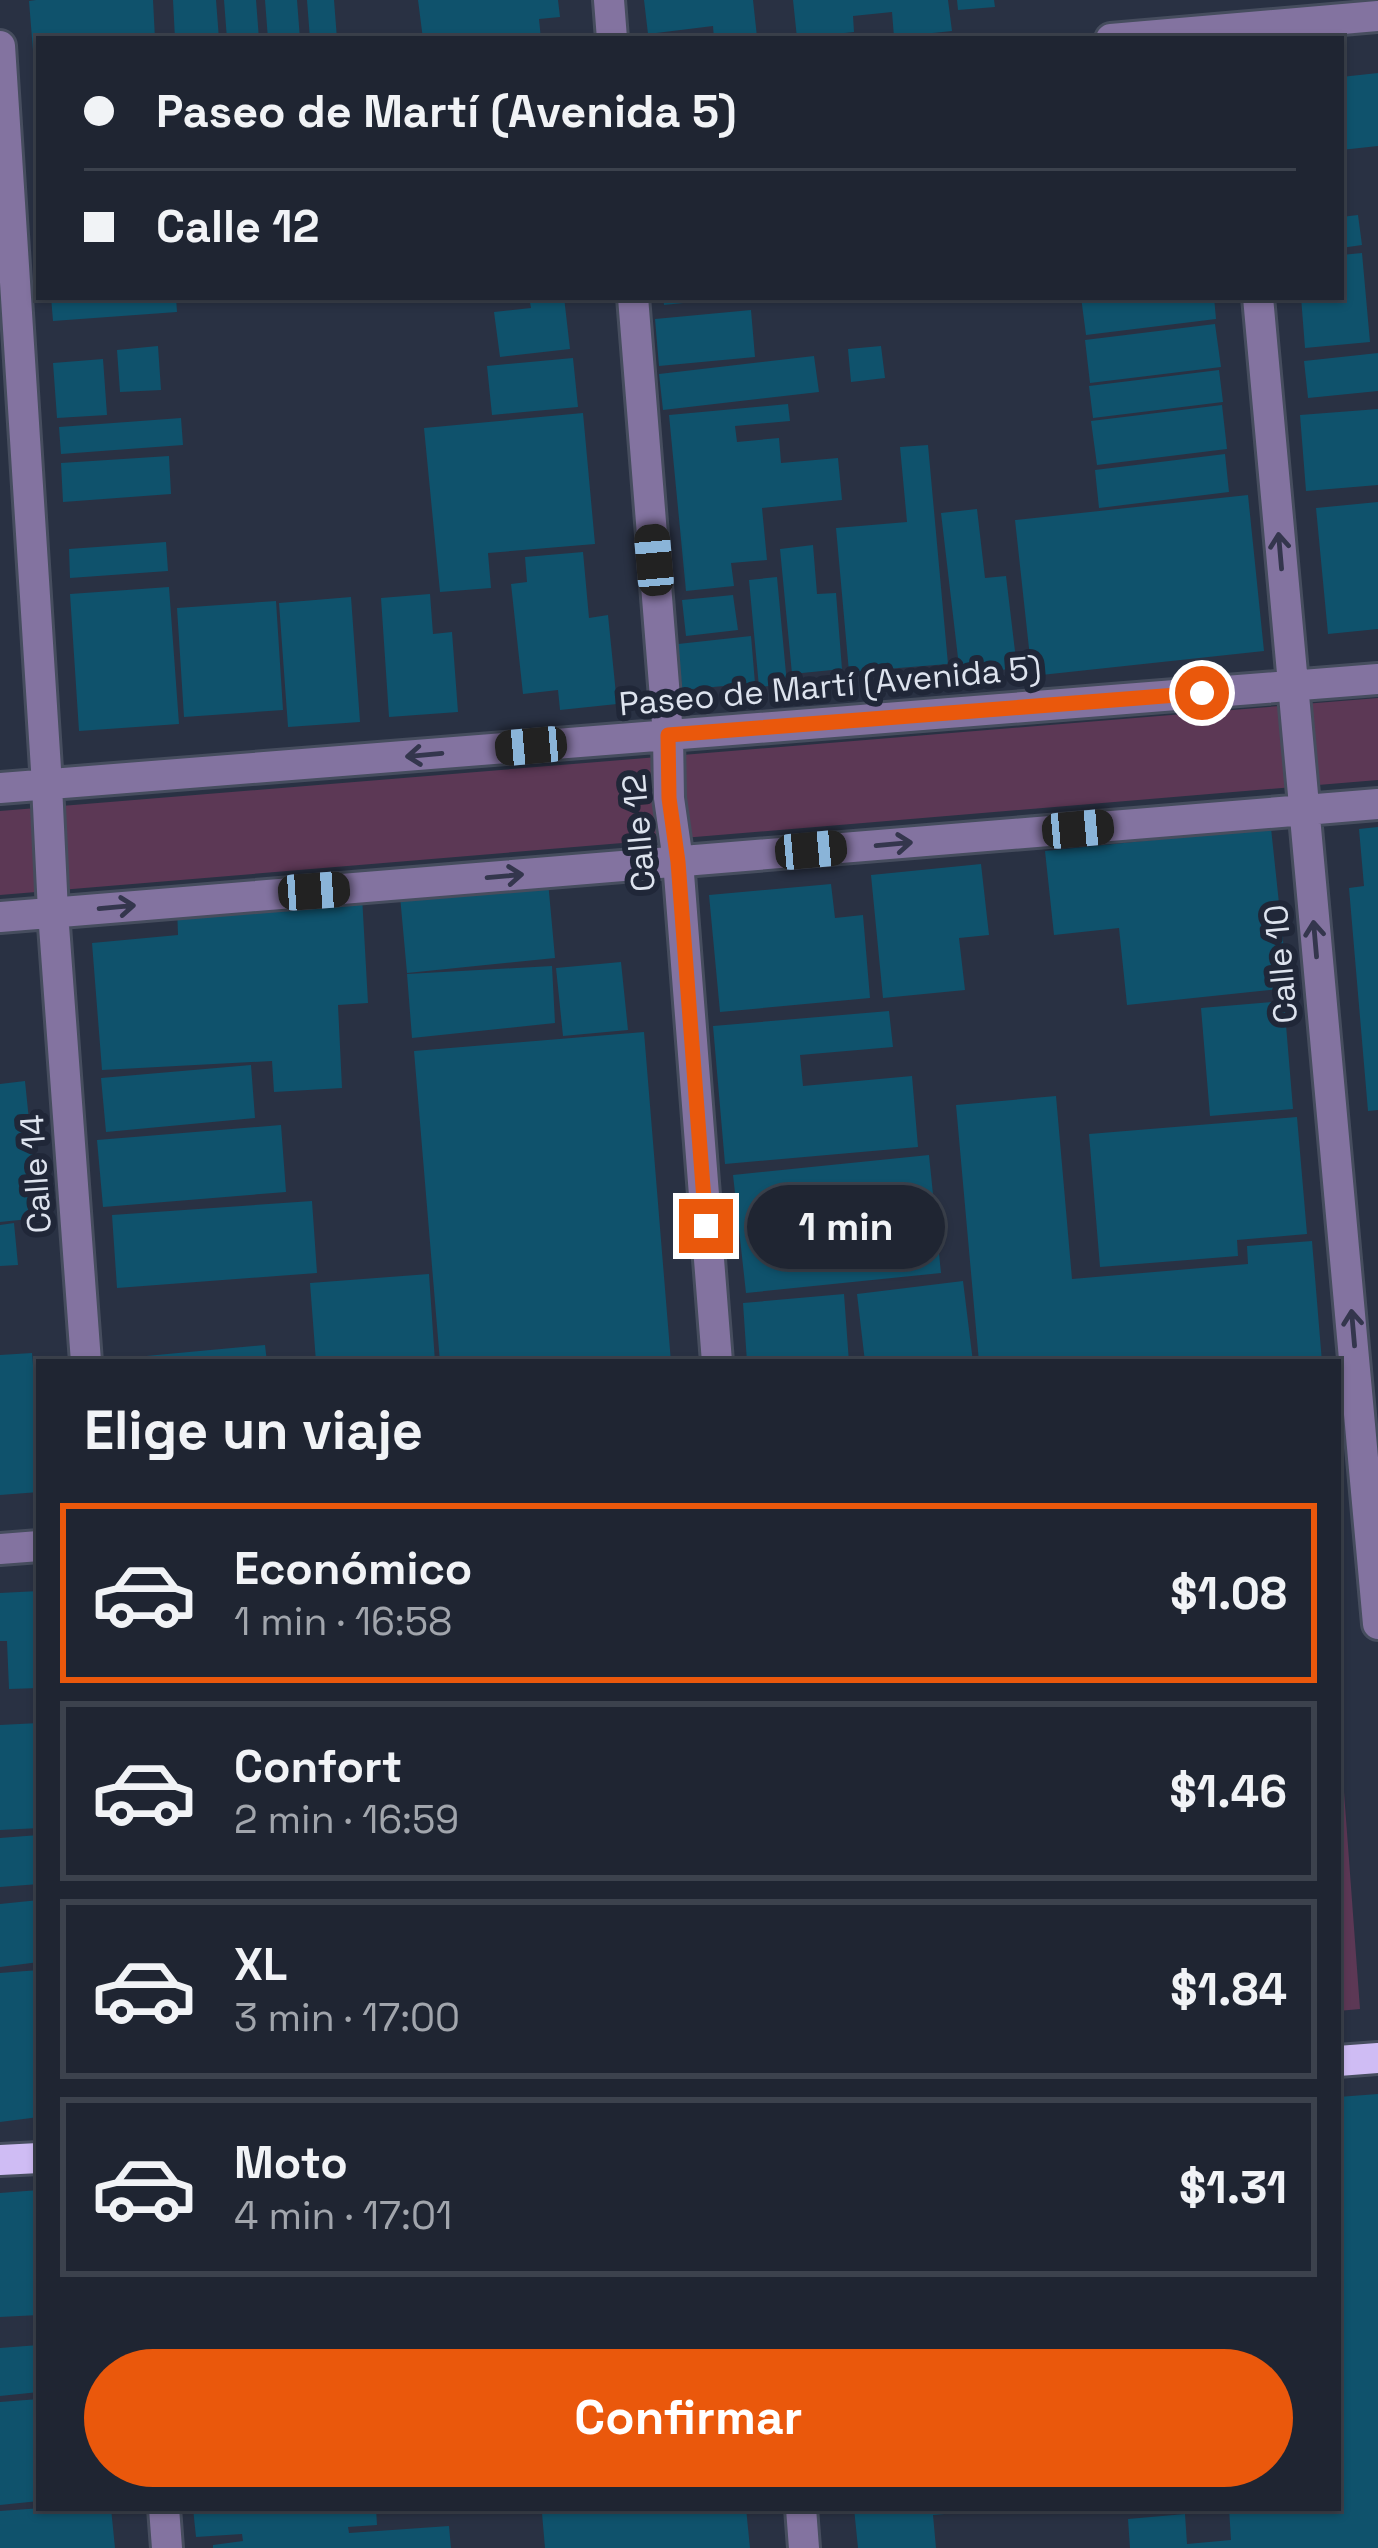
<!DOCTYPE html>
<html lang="es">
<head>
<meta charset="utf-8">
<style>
  :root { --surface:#1f2532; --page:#272d3a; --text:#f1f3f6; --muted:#a1a5ac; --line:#3c424d; --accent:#ea580c }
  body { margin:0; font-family:"Space Grotesk",sans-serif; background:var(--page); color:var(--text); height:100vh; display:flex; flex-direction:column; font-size:45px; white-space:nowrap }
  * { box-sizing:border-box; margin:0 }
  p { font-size:39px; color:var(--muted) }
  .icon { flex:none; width:66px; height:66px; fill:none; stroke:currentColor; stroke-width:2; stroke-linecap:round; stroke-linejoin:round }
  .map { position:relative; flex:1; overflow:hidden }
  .sheet { position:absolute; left:36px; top:1359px; width:1305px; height:1152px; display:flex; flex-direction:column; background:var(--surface); border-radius:0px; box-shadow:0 3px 9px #0004,0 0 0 3px var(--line) }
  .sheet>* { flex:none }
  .top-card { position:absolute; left:36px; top:36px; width:1308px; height:264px; border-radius:0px; box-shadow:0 3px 9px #0004,0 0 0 3px var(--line); display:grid; align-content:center; height:264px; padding:0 48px; background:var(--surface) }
  .end { position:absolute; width:54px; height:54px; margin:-27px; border:15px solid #ea580c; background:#fff; box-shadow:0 0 0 6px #fff }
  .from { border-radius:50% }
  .bubble { position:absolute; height:84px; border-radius:42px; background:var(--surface); box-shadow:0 3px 9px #0004,0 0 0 3px var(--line); font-size:39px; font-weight:800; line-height:84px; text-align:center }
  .car { position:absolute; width:36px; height:72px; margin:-36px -18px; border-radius:15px; box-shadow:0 0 9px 3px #0007; background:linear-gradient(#222 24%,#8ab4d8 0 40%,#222 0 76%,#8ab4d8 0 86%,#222 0) }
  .top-card b { display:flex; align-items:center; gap:42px; height:114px; font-size:45px }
  .top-card b+b { border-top:3px solid var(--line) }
  .top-card i { width:30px; height:30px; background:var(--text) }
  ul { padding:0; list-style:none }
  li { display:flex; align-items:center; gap:36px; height:180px; margin:0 24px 18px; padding:0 24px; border:6px solid var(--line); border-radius:0px }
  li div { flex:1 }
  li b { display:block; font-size:45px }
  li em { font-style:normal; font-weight:800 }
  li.selected { border-color:var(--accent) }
  li>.icon { width:108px; height:108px; stroke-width:1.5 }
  h2 { padding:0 48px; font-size:54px; line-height:144px }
  .primary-button { display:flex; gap:24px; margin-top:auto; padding:24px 48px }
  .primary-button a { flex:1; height:138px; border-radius:72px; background:var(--accent); color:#fff; font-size:48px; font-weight:800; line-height:138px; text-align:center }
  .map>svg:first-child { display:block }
  .green { fill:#5c3855 }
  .building { fill:#0f526c }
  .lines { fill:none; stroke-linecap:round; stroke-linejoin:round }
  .minor-casing { stroke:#464d5e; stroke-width:36 }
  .major-casing { stroke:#464d5e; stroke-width:36 }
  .minor { stroke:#8373a0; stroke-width:30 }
  .major { stroke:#cfbcf4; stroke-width:30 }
  .oneway { stroke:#34364d }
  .route { stroke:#ea580c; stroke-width:15 }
  .labels { text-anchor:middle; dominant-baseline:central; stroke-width:12; stroke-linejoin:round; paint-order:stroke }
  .street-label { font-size:33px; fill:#dde3ee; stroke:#202738 }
</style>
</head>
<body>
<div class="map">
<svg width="1378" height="2548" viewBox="0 0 1378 2548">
  <rect width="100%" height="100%" fill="#293143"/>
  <!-- green -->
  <path class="green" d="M1378,698V780L0,895V811Z
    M1338,1751H1341L1360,2009L1338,2011Z"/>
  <!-- building -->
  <path class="building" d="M36,0H153L155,39H39V51H33L29,1Z
    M173,0H216L219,39H175Z
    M224,0H256L259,39H227Z
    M265,0H297L300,39H268Z
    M307,0H334L337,39H310Z
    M418,0H558L560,17L539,19L541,39H423Z
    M644,0H753L757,37L714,39L713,26L648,34Z
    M793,0H948L952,31L894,37L892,12L853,16L854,32L797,38Z
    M957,0H994L995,7L958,10Z
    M1378,73V146L1341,150V77Z
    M1358,215L1362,245L1341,248V217Z
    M1362,253L1370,342L1305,348L1301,297H1341V255Z
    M51,297H176L177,312L53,321Z
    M529,297H564L570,349L500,357L494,312L531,308Z
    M663,297H712V300L664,305Z
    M1081,297H1214L1216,319L1086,335Z
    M751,310L755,357L659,366L655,319Z
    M1215,324L1221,367L1090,383L1085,340Z
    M158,346L161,390L120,392L117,350Z
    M881,346L885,378L851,382L848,349Z
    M1378,353V391L1308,398L1304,361Z
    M814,356L819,392L663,410L659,374Z
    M573,358L578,407L492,415L487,366Z
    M103,359L107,415L57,418L53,363Z
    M1219,370L1223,402L1093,418L1089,386Z
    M788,404L790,421L735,426L737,442L779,438L781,463L838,458L842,500L762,508L767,560L731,563L734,586L686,591L669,415Z
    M1222,405L1227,449L1097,465L1091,421Z
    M1378,409V485L1306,491L1300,415Z
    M583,413L595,544L488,553L491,588L440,592L424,428Z
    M181,418L183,445L61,454L59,427Z
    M928,445L948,664L849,672L836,528L907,522L900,447Z
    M1225,454L1229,492L1099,508L1095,470Z
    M169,456L171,494L63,502L61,463Z
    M1248,495L1264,651L1032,676L1015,520Z
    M1378,502V629L1328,634L1316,508Z
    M977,509L985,578L1006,576L1017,668L960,675L941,513Z
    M166,542L168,571L70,578L69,549Z
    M813,545L817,594L836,593L842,669L792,674L780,549Z
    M583,552L589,618L608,615L617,704L560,710L558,690L523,694L511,584L527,582L525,557Z
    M777,577L787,684L759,687L749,580Z
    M169,587L179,724L79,731L70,594Z
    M430,594L433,634L452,632L458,712L389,717L381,598Z
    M733,595L738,630L686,636L682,600Z
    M351,597L360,722L288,727L279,603Z
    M276,601L283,710L184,717L177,608Z
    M751,636L755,683L682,690L678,644Z
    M1378,827V1110L1368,1111L1349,888L1364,886L1359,829Z
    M1271,828L1288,988L1127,1005L1119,928L1054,935L1045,851Z
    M981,864L989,935L959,938L965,990L883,998L871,875Z
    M548,881L555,958L407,973L400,896Z
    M831,884L835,918L863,915L870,998L720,1012L709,895Z
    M362,896L368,1003L338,1005L342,1088L274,1092L272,1061L102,1070L92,943L178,935L177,907Z
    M621,962L628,1030L563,1036L556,968Z
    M552,966L555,1023L412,1038L407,974Z
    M1284,1001L1293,1109L1210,1116L1201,1008Z
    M889,1011L893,1047L800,1055L803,1086L912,1076L918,1147L725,1164L713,1026Z
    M644,1032L671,1362H440L414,1051Z
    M251,1065L255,1118L106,1132L101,1078Z
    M25,1081L39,1218L0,1222V1084Z
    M1056,1096L1072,1279L1248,1264L1247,1246L1312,1241L1322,1362H979L956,1105Z
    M1297,1117L1307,1234L1237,1240L1238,1256L1100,1267L1089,1134Z
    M281,1125L286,1192L103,1207L97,1140Z
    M929,1155L941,1273L746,1293L733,1175Z
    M312,1201L317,1273L117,1288L112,1215Z
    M14,1223L18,1265L0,1266V1225Z
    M429,1274L435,1362H316L310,1283Z
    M963,1281L973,1362H865L857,1294Z
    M844,1294L849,1362H747L743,1303Z
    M265,1345L267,1362H147L146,1356Z
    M32,1353L39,1438V1492L0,1495V1355Z
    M39,1591V1688L9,1689L7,1641H0V1593Z
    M39,1723V1828L0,1830V1725Z
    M39,1835V1884L0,1887V1838Z
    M39,1900V1962L0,1967V1904Z
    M39,1970V2117L0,2122V1973Z
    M1378,2094V2548H1130L1128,2519L1185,2514L1187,2544L1231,2540L1229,2508H1338V2097Z
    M39,2190V2315L0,2317V2193Z
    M39,2345V2392L0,2396V2348Z
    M39,2399V2501L0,2505V2402Z
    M42,2508H111L115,2548H0V2511Z
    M193,2508H376L377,2525L348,2527L349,2533L449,2526L451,2548H213V2545L243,2541L242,2534L196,2537Z
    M587,2508H746L750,2548H545L542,2513Z
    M854,2508H969V2512L933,2515L936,2548H858Z"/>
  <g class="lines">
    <defs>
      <path id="minor" d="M609,0L612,39
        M1111,39L1378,16
        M0,46L47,785L53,912L86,1362
        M633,297L668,735L669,798L678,861L717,1362
        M1258,297L1378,1624
        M0,788L1378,679
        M0,917L1378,804
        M0,1549L39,1546
        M164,2508L167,2548
        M801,2508L804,2548"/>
      <path id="major" d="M1338,2061L1378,2058
        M0,2160L39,2158"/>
    </defs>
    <!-- minor casing -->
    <use href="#minor" class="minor-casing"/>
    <!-- major casing -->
    <use href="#major" class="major-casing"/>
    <!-- minor -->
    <use href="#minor" class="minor"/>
    <!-- major -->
    <use href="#major" class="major"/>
  </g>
  <!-- one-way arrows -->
  <defs><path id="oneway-shaft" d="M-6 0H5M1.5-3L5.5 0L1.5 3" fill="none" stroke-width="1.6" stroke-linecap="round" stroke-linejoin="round" transform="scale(3)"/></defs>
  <g class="oneway">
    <use href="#oneway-shaft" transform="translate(1280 551) rotate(-95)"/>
    <use href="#oneway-shaft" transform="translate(424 755) rotate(175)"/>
    <use href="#oneway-shaft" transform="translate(894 844) rotate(-5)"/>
    <use href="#oneway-shaft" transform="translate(505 876) rotate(-5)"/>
    <use href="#oneway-shaft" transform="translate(117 907) rotate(-5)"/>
    <use href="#oneway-shaft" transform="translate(1315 939) rotate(-95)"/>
    <use href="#oneway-shaft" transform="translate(1353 1328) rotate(-95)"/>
  </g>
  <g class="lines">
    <!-- route -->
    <path class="route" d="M706,1226L678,862L669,798L668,735L1202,693"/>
  </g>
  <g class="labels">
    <!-- street labels -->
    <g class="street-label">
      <text transform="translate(830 686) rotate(-5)">Paseo de Martí (Avenida 5)</text>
      <text transform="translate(639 833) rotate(-95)">Calle 12</text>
      <text transform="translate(1281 964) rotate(-95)">Calle 10</text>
      <text transform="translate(36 1174) rotate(-94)">Calle 14</text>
    </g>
  </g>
</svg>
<i class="end from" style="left:1202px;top:693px"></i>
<i class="end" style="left:706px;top:1226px"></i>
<div class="bubble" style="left:747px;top:1185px;width:198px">1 min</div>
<i class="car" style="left:654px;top:560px;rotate:355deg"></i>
<i class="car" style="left:531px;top:746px;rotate:265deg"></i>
<i class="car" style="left:1078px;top:829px;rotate:85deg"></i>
<i class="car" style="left:811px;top:850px;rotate:85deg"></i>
<i class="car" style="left:314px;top:891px;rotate:86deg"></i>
<div class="top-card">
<b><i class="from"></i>Paseo de Martí (Avenida 5)</b>
<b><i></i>Calle 12</b>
</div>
<section class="sheet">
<h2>Elige un viaje</h2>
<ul>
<li class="selected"><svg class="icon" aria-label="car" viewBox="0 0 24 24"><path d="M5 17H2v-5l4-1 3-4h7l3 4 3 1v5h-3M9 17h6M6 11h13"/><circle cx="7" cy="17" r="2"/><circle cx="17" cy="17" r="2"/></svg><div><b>Económico</b><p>1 min · 16:58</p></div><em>$1.08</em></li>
<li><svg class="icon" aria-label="car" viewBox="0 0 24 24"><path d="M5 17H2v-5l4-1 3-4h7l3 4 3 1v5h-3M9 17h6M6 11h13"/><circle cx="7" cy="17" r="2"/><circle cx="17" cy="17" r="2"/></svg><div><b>Confort</b><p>2 min · 16:59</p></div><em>$1.46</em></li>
<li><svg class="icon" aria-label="car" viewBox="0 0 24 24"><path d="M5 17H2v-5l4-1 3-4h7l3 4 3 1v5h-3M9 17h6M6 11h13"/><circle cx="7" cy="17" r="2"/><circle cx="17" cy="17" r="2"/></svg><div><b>XL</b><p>3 min · 17:00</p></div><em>$1.84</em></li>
<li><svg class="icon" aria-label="car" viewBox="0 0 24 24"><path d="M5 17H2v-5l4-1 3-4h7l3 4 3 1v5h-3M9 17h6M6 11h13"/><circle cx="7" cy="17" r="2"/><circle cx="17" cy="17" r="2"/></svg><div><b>Moto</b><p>4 min · 17:01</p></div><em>$1.31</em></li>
</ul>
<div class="primary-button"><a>Confirmar</a></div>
</section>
</div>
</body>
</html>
